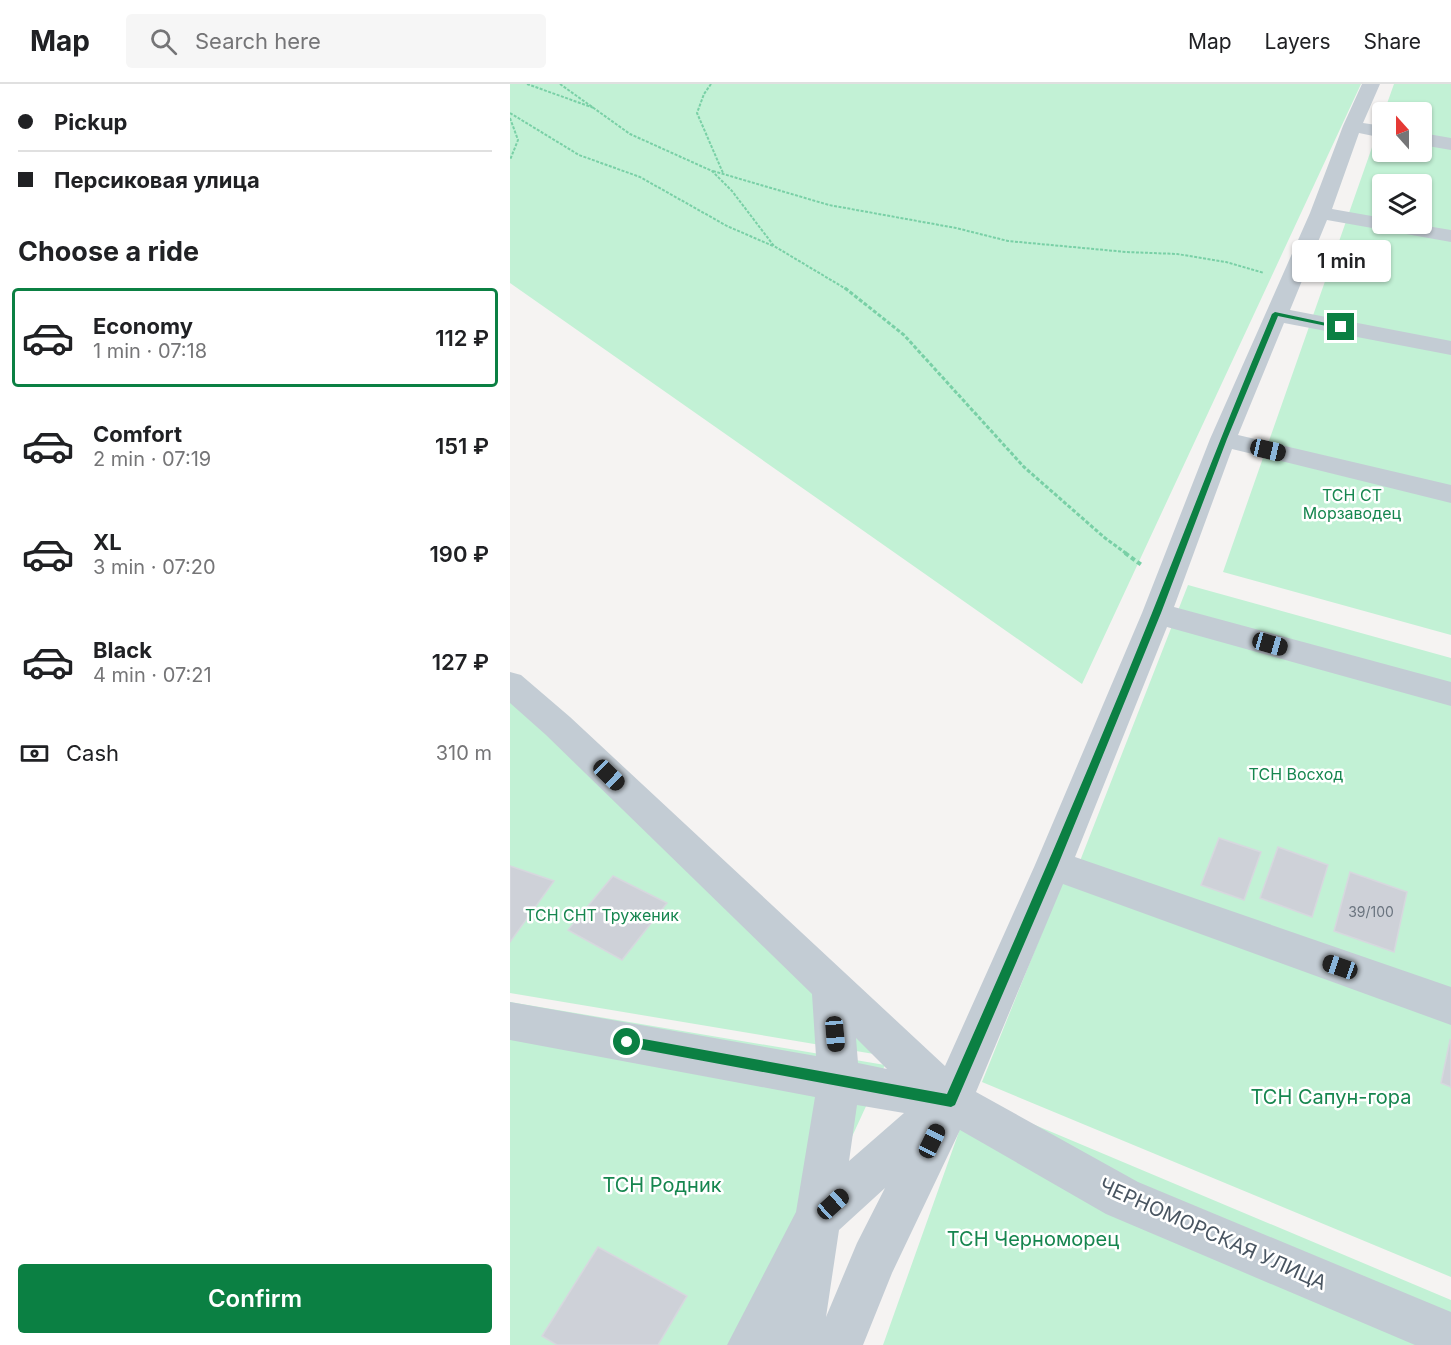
<!DOCTYPE html>
<html lang="en">
<head>
<meta charset="utf-8">
<style>
  :root { --surface:#fff; --page:#f6f6f6; --text:#202124; --muted:#757577; --line:#e0e0e0; --accent:#0b8043 }
  body { margin:0; font-family:Inter,sans-serif; background:var(--page); color:var(--text); height:100vh; display:flex; flex-direction:column; font-size:22px; white-space:nowrap }
  * { box-sizing:border-box; margin:0 }
  p { font-size:20px; color:var(--muted) }
  .icon { flex:none; width:33px; height:33px; fill:none; stroke:currentColor; stroke-width:2; stroke-linecap:round; stroke-linejoin:round }
  .map { position:relative; flex:1; overflow:hidden }
  .details { display:flex; flex-direction:column; background:var(--surface); width:510px }
  .details>* { flex:none }
  .top-card { display:grid; align-content:center; height:132px; padding:0 18px; background:var(--surface) }
  .needle { width:39px; rotate:339deg }
  .fabs { position:absolute; left:862px; top:18px; display:grid; gap:12px }
  .fabs a { display:grid; place-items:center; width:60px; height:60px; border-radius:6px; background:var(--surface); box-shadow:0 2px 4px #0004; font-size:30px }
  .end { position:absolute; width:27px; height:27px; margin:-14px; border:8px solid #0b8043; background:#fff; box-shadow:0 0 0 3px #fff }
  .from { border-radius:50% }
  .bubble { position:absolute; height:42px; border-radius:6px; background:var(--surface); box-shadow:0 2px 4px #0004; font-size:20px; font-weight:600; line-height:42px; text-align:center }
  .car { position:absolute; width:18px; height:36px; margin:-18px -9px; border-radius:8px; box-shadow:0 0 4px 2px #0007; background:linear-gradient(#222 24%,#8ab4d8 0 40%,#222 0 76%,#8ab4d8 0 86%,#222 0) }
  .top-card b { display:flex; align-items:center; gap:21px; height:57px; font-size:22px }
  .top-card b+b { border-top:2px solid var(--line) }
  .top-card i { width:15px; height:15px; background:var(--text) }
  ul { padding:0; list-style:none }
  li { display:flex; align-items:center; gap:18px; height:99px; margin:0 12px 9px; padding:0 6px; border:3px solid transparent; border-radius:6px }
  li div { flex:1 }
  li b { display:block; font-size:22px }
  li em { font-style:normal; font-weight:600 }
  li.selected { border-color:var(--accent) }
  li>.icon { width:54px; height:54px; stroke-width:1.5 }
  h2 { padding:0 18px; font-size:27px; line-height:72px }
  .pay { display:flex; align-items:center; gap:15px; height:66px; padding:0 18px; font-size:22px }
  .pay p { margin-inline-start:auto }
  .button { display:flex; gap:12px; margin-top:auto; padding:12px 18px }
  .button a { flex:1; height:69px; border-radius:6px; background:var(--accent); color:#fff; font-size:24px; font-weight:600; line-height:69px; text-align:center }
  header { display:flex; align-items:center; gap:36px; box-sizing:border-box; height:84px; padding:0 30px; background:var(--surface); border-bottom:2px solid var(--line) }
  header strong { font-size:28px }
  nav { display:flex; gap:33px; margin-inline-start:auto; font-size:21px }
  .search { width:420px; height:54px; background:var(--page); display:flex; align-items:center; gap:15px; box-sizing:border-box; padding:0 21px; border-radius:6px; color:var(--muted); font-size:22px }
  main { display:flex; flex:1; min-height:0 }
  .map>svg:first-child { display:block }
  .green { fill:#c2f1d5; fill-rule:evenodd }
  .building { fill:#ced1d8; stroke:#d6d8de; stroke-width:1.5 }
  .lines { fill:none; stroke-linecap:round; stroke-linejoin:round }
  .path-far2 { stroke:#79d0a6; stroke-width:2; stroke-dasharray:3 1.5; stroke-linecap:butt }
  .path-far1 { stroke:#79d0a6; stroke-width:3; stroke-dasharray:4 2; stroke-linecap:butt }
  .path { stroke:#79d0a6; stroke-width:4; stroke-dasharray:4.5 3; stroke-linecap:butt }
  .minor { fill:#c3ccd4; fill-rule:evenodd }
  .route { fill:#0b8043 }
  .labels { text-anchor:middle; dominant-baseline:central; stroke-width:5; stroke-linejoin:round; paint-order:stroke }
  .number-label { font-size:14px; fill:#6a747f }
  .park-label { font-size:16px; fill:#16864f; stroke:#fff }
  .near-park-label { font-size:20px; fill:#16864f; stroke:#fff }
  .near-street-label { font-size:20px; fill:#495561; stroke:#fff }
</style>
</head>
<body>
<header>
<strong>Map</strong>
<div class="search"><svg class="icon" aria-label="search" viewBox="0 0 24 24"><circle cx="10" cy="10" r="6"/><path d="M15 15l6 6"/></svg>Search here</div>
<nav><a>Map</a><a>Layers</a><a>Share</a></nav>
</header>
<main>
<section class="details">
<div class="top-card">
<b><i class="from"></i>Pickup</b>
<b><i></i>Персиковая улица</b>
</div>
<h2>Choose a ride</h2>
<ul>
<li class="selected"><svg class="icon" aria-label="car" viewBox="0 0 24 24"><path d="M5 17H2v-5l4-1 3-4h7l3 4 3 1v5h-3M9 17h6M6 11h13"/><circle cx="7" cy="17" r="2"/><circle cx="17" cy="17" r="2"/></svg><div><b>Economy</b><p>1 min · 07:18</p></div><em>112 ₽</em></li>
<li><svg class="icon" aria-label="car" viewBox="0 0 24 24"><path d="M5 17H2v-5l4-1 3-4h7l3 4 3 1v5h-3M9 17h6M6 11h13"/><circle cx="7" cy="17" r="2"/><circle cx="17" cy="17" r="2"/></svg><div><b>Comfort</b><p>2 min · 07:19</p></div><em>151 ₽</em></li>
<li><svg class="icon" aria-label="car" viewBox="0 0 24 24"><path d="M5 17H2v-5l4-1 3-4h7l3 4 3 1v5h-3M9 17h6M6 11h13"/><circle cx="7" cy="17" r="2"/><circle cx="17" cy="17" r="2"/></svg><div><b>XL</b><p>3 min · 07:20</p></div><em>190 ₽</em></li>
<li><svg class="icon" aria-label="car" viewBox="0 0 24 24"><path d="M5 17H2v-5l4-1 3-4h7l3 4 3 1v5h-3M9 17h6M6 11h13"/><circle cx="7" cy="17" r="2"/><circle cx="17" cy="17" r="2"/></svg><div><b>Black</b><p>4 min · 07:21</p></div><em>127 ₽</em></li>
</ul>
<div class="pay"><svg class="icon" aria-label="cash" viewBox="0 0 24 24"><path d="M3 7h18v10H3z"/><circle cx="12" cy="12" r="2"/></svg>Cash<p>310 m</p></div>
<div class="button"><a>Confirm</a></div>
</section>
<div class="map">
<svg width="941" height="1261" viewBox="0 0 941 1261">
  <rect width="100%" height="100%" fill="#f5f3f2"/>
  <!-- green -->
  <path class="green" d="M0,0H851L572,600L0,199Z
    M884,0H941V551L713,488L873,32V68H912V28H874ZM873,100H912V140H873Z
    M678,501L941,574V907L570,777Z
    M0,614L370,971L0,909Z
    M555,791L941,928V1193L472,998Z
    M0,918L375,981L246,1261H0Z
    M461,1014L941,1216V1261H373Z"/>
  <!-- building -->
  <path class="building" d="M709,754L751,768L734,816L691,801Z
    M768,763L818,781L802,833L750,814Z
    M0,782L44,797L0,858Z
    M840,788L897,808L884,868L824,847Z
    M103,792L157,819L112,876L58,846Z
    M940,956L941,957V1003L931,999Z
    M88,1163L177,1212L148,1261H47L32,1252Z"/>
  <g class="lines">
    <!-- path-far2 -->
    <path class="path-far2" d="M17,0L84,24
      M50,0L120,50L202,87L222,107L264,162L336,205
      M201,0L194,10L187,29L213,89
      M0,29L69,71L130,93L217,142L263,162
      M0,34L8,56L0,76
      M203,87L319,121L446,144L498,157L616,168L667,170L716,178L754,189"/>
    <!-- path-far1 -->
    <path class="path-far1" d="M335,204L394,251L514,383L595,454L617,470"/>
    <!-- path -->
    <path class="path" d="M615,469L633,482"/>
    <!-- minor -->
    <path class="minor" d="M852,0H870L853,39L873,42V54L849,49L822,125L873,134V140H905L941,146V158L817,136L780,226L941,257V271L774,239L728,351L941,401V419L722,365L664,523L941,598V622L657,543L565,773L941,903V941L553,800L466,1008L628,1098L941,1228V1261H905L596,1130L450,1046L382,1189L353,1261H217L286,1128L305,1013L0,956V918L306,972L302,910L36,651L0,619V588L11,591L60,633L435,982L525,781L632,529L700,355L800,129L833,42ZM346,954L377,985L348,979ZM347,1021L394,1029L339,1077ZM375,1104L347,1159L316,1233L329,1146Z
      M912,49L941,54V66L912,61Z"/>
  </g>
  <!-- route -->
  <path class="route" d="M765,228L835,243L831,245L768,232L717,355L651,529L548,781L445,1021L441,1023L113,962V954L117,952L437,1010C507,851 577,691 642,529C682,429 720,329 762,230Z"/>
  <g class="labels">
    <!-- number labels -->
    <g class="number-label">
      <text x="861" y="827">39/100</text>
    </g>
    <!-- park labels -->
    <g class="park-label">
      <text x="842" y="411">ТСН СТ<tspan x="842" dy="18">Морзаводец</tspan></text>
      <text x="786" y="690">ТСН Восход</text>
      <text x="92" y="831">ТСН СНТ Труженик</text>
    </g>
    <!-- near-park labels -->
    <g class="near-park-label">
      <text x="821" y="1013">ТСН Сапун-гора</text>
      <text x="152" y="1101">ТСН Родник</text>
      <text x="523" y="1155">ТСН Черноморец</text>
    </g>
    <!-- near-street labels -->
    <g class="near-street-label">
      <text transform="translate(703 1150) rotate(24)">ЧЕРНОМОРСКАЯ УЛИЦА</text>
    </g>
  </g>
</svg>
<div class="fabs">
<a><svg class="needle" viewBox="-14 -14 28 28"><path d="M0-13l5 13h-10z" fill="#e53935"/><path d="M0 13l5-13h-10z" fill="#757577"/></svg></a>
<a><svg class="icon" aria-label="layers" viewBox="0 0 24 24"><path d="M12 4l9 5-9 5-9-5zM3 14l9 5 9-5"/></svg></a>
</div>
<i class="end from" style="left:117px;top:958px"></i>
<i class="end" style="left:831px;top:243px"></i>
<div class="bubble" style="left:782px;top:156px;width:99px">1 min</div>
<i class="car" style="left:758px;top:366px;rotate:103deg"></i>
<i class="car" style="left:760px;top:560px;rotate:106deg"></i>
<i class="car" style="left:99px;top:691px;rotate:134deg"></i>
<i class="car" style="left:830px;top:883px;rotate:289deg"></i>
<i class="car" style="left:325px;top:950px;rotate:175deg"></i>
<i class="car" style="left:422px;top:1057px;rotate:26deg"></i>
<i class="car" style="left:323px;top:1120px;rotate:48deg"></i>
</div>
</main>
</body>
</html>
